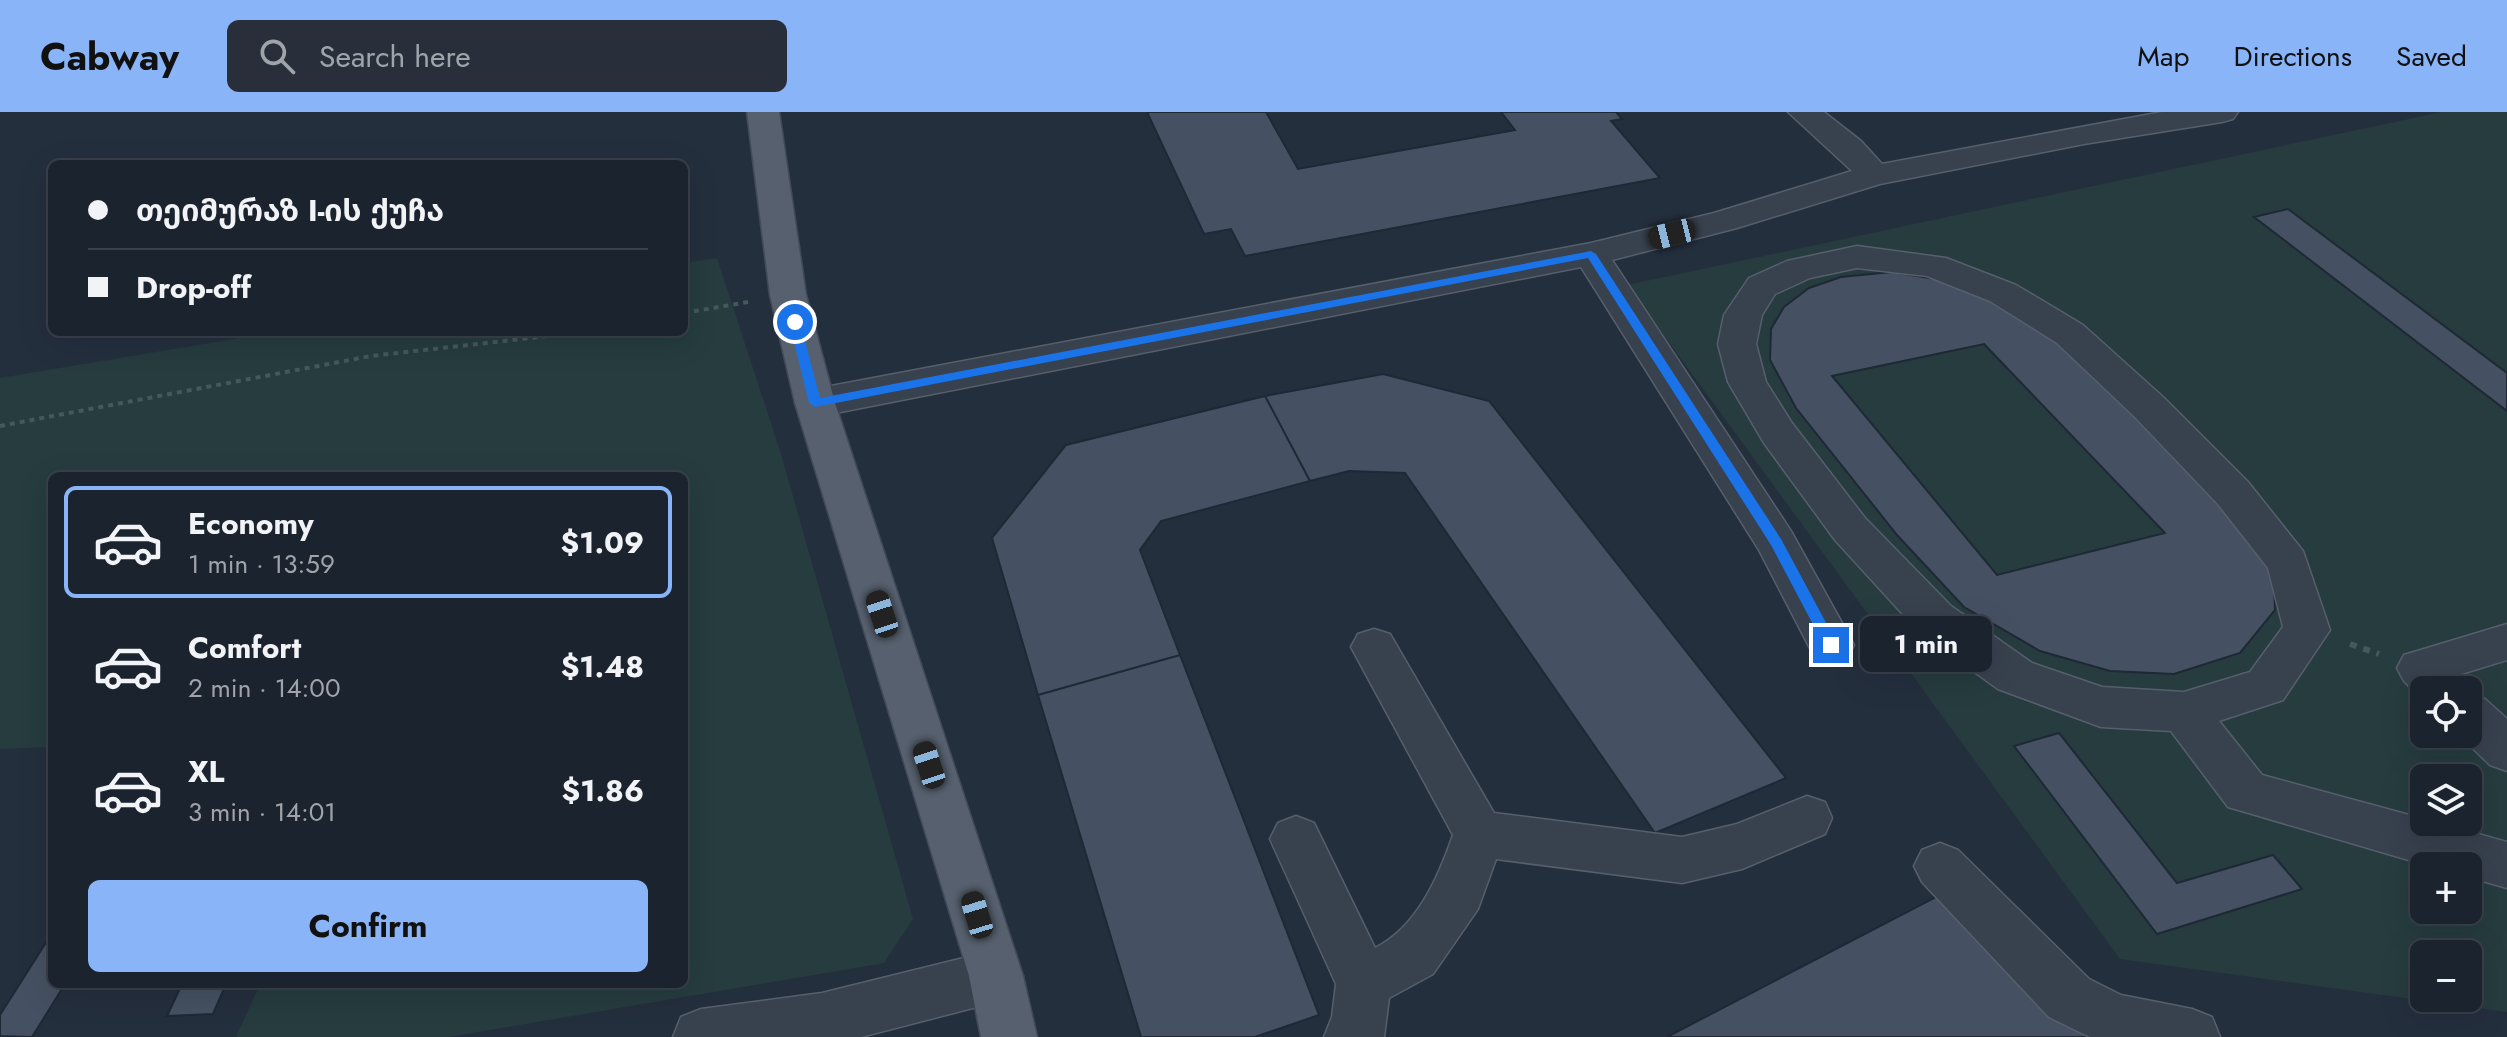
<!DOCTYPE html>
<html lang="en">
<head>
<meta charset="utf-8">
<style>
  :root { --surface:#1b232e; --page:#282f3a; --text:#f1f3f6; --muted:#a0a4aa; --line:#39404a; --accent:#8ab4f8 }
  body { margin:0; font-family:Jost,"Noto Sans Georgian",sans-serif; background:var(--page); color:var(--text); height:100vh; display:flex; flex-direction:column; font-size:30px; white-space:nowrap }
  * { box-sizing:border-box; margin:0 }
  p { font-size:26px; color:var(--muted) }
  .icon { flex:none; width:44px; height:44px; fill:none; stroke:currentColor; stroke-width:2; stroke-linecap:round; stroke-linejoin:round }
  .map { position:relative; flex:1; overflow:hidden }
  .panel { position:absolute; left:48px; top:360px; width:640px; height:516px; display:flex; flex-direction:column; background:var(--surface); border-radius:12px; box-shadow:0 8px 32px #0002,0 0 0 2px var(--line) }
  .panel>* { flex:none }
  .hud { position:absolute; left:48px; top:48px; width:640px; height:176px; border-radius:12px; box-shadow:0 8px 32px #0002,0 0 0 2px var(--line); display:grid; align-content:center; height:176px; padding:0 40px; background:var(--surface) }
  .controls { position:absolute; left:2410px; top:564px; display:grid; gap:16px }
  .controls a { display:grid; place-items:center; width:72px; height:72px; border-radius:12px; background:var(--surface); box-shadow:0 8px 32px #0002,0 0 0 2px var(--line); font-size:40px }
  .end { position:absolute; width:36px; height:36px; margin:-18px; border:10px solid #1a73e8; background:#fff; box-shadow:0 0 0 4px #fff }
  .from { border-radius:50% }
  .bubble { position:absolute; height:56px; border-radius:12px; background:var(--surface); box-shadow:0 8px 32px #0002,0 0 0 2px var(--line); font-size:26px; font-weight:700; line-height:56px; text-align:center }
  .car { position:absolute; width:24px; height:48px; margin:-24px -12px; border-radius:10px; box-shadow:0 0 6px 2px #0007; background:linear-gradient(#222 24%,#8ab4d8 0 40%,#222 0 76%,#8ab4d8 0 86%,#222 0) }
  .hud b { display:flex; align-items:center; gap:28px; height:76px; font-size:30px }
  .hud b+b { border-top:2px solid var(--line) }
  .hud i { width:20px; height:20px; background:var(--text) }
  ul { padding:14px 0 0; list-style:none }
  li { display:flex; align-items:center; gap:24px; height:112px; margin:0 16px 12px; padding:0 24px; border:4px solid transparent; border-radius:12px }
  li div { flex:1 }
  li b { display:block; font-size:30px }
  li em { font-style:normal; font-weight:700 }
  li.active { border-color:var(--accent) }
  li>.icon { width:72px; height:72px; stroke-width:1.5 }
  .button { display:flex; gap:16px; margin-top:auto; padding:16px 40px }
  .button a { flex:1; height:92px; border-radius:12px; background:var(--accent); color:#111; font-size:32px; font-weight:700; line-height:92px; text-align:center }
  header { display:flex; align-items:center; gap:48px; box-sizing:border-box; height:112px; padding:0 40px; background:var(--accent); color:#111 }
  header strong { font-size:38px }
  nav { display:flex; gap:44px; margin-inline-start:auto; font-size:28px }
  .search { width:560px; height:72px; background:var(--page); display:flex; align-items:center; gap:20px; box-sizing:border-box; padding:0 28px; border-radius:12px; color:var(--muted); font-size:30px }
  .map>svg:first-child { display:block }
  .green { fill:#263c3f; fill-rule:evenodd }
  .building { fill:#455162; stroke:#1f2835; stroke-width:2; fill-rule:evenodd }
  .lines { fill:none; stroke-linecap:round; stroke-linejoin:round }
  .minor-casing { stroke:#565f6c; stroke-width:3 }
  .major-casing { stroke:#414a57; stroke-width:3 }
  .path-far1 { stroke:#44595c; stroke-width:4; stroke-dasharray:5 5; stroke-linecap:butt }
  .path { stroke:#44595c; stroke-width:6; stroke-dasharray:7 7; stroke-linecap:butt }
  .minor { fill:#38414e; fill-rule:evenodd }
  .major { fill:#56606e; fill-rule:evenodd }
  .route { fill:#1a73e8 }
</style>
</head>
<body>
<header>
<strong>Cabway</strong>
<div class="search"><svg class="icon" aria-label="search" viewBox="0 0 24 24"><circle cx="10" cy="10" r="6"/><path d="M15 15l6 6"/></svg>Search here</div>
<nav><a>Map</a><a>Directions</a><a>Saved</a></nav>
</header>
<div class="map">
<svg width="2507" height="925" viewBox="0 0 2507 925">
  <rect width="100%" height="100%" fill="#242f3e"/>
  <!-- green -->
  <path class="green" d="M2442,0H2507V900L2120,847L1627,173ZM2424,578H2468V622H2424ZM2424,666H2468V710H2424ZM2424,754H2468V798H2424ZM2424,842H2468V886H2424Z
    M717,146L781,342L913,807L884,851L449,925H236L260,872H684V364H52V635L0,637V266L276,220H684V151Z"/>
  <!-- building -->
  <path class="building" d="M1147,0H1266L1298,57L1515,18L1501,0H1616L1622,7L1611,9L1660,66L1245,144L1231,117L1204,122Z
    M2288,97L2507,261V299L2254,105Z
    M1892,160L1954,170L2016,194L2073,238L2273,447L2275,498L2240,541L2174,562L2110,559L2040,539L1964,495L1897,423L1796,296L1770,248L1771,217L1784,195L1809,176L1841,165ZM1984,232L2165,421L1997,463L1832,264Z
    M1383,262L1489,289L1786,666L1655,721L1405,361L1349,359L1310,369L1265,284Z
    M1265,284L1310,369L1161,409L1140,438L1180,543L1038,583L992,426L1066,333Z
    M1180,543L1319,903L1255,925H1141L1038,583Z
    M2059,621L2177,771L2273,743L2302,777L2157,822L2014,634Z
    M1955,775L2087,925H1667Z
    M52,821V872H65L32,925L0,924V903Z
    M182,872H226L213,902L167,904Z"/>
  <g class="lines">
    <defs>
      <path id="minor" d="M1788,0H1824L1861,29L1882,52L2162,0H2238L2233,7L2222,10L2084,32L1880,72L1737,116L1612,148L1791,419L1847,520L1854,533L1847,546L1831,551L1815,546L1759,438L1581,155L815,305L801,301L795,291L801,281L815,277L1591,131L1714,101L1852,59Z
        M1857,134L1946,146L2016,173L2083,213L2163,285L2248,370L2303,439L2330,518L2283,588L2219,609L2262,663L2424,707V710H2435L2507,730V776L2468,765V754H2429L2228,695L2171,619L2101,615L1998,577L1919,520L1835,428L1764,331L1728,270L1718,232L1724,203L1749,166L1787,149ZM1857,156L1927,164L1990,189L2057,231L2135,305L2218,392L2268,456L2283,515L2250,560L2184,580L2102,575L2032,551L1951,494L1865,406L1792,311L1766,270L1756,232L1762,203L1775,182L1810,166Z
        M2507,512V548L2458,563L2467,578H2424V589L2404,569L2397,556L2404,543Z
        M1374,517L1390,522L1494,701L1682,725L1737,712L1807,684L1825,690L1832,706L1825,722L1742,757L1682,771L1496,747L1478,797L1433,862L1389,886L1384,925H1324L1332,905L1336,872L1270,727L1278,711L1296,704L1314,711L1375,836C1417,815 1438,766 1453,723L1351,535L1358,522Z
        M2468,581L2485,587L2507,607V659L2490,653L2458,622H2468Z
        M1940,731L1958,738L2089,867L2121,883L2192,897L2212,905L2220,925H2090L2049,905L1922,770L1914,754L1922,738Z
        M996,838L1015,846L1023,864L1015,882L996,890L861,925H673L681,905L701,897L822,881Z"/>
      <path id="major" d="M747,0H779L806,183L835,291L1023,864L1037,925H981L969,864L795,291L770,183Z"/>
    </defs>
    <!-- minor casing -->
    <use href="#minor" class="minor-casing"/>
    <!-- major casing -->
    <use href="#major" class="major-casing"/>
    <!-- path-far1 -->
    <path class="path-far1" d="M684,201L748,190
      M0,314L371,244L584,220"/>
    <!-- path -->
    <path class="path" d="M2350,532L2379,542"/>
    <!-- minor -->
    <use href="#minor" class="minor"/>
    <!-- major -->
    <use href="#major" class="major"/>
  </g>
  <!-- route -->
  <path class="route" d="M1591,139L1596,142L1781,427L1838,533L1836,537H1826L1771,433L1588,146L815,295L809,291L789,210L795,207L800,210L820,286Z"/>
</svg>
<div class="controls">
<a><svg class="icon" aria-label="locate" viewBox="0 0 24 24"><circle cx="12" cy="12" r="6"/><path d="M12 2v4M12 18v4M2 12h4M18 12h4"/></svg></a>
<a><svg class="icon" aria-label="layers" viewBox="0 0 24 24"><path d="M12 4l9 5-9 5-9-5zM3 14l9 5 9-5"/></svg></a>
<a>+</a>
<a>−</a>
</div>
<i class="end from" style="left:795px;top:210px"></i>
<i class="end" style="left:1831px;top:533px"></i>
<div class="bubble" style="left:1860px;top:504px;width:132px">1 min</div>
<i class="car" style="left:1672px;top:122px;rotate:256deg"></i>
<i class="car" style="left:882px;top:502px;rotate:342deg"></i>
<i class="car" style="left:929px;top:653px;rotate:342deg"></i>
<i class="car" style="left:977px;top:803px;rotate:343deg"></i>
<div class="hud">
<b><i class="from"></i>თეიმურაზ I-ის ქუჩა</b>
<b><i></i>Drop-off</b>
</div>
<section class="panel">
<ul>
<li class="active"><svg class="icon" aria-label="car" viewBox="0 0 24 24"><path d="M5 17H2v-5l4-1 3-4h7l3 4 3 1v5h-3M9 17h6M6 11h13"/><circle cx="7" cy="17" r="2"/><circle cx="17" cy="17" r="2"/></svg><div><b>Economy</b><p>1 min · 13:59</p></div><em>$1.09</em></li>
<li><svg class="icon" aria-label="car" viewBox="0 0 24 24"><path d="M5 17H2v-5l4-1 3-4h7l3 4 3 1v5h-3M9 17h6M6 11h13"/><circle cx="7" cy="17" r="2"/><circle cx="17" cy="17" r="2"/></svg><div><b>Comfort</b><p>2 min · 14:00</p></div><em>$1.48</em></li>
<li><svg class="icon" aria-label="car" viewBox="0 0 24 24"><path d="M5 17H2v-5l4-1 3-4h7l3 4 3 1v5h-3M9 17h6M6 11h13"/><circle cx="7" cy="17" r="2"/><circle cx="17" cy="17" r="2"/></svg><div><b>XL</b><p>3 min · 14:01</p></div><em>$1.86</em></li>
</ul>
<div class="button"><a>Confirm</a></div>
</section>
</div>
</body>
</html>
